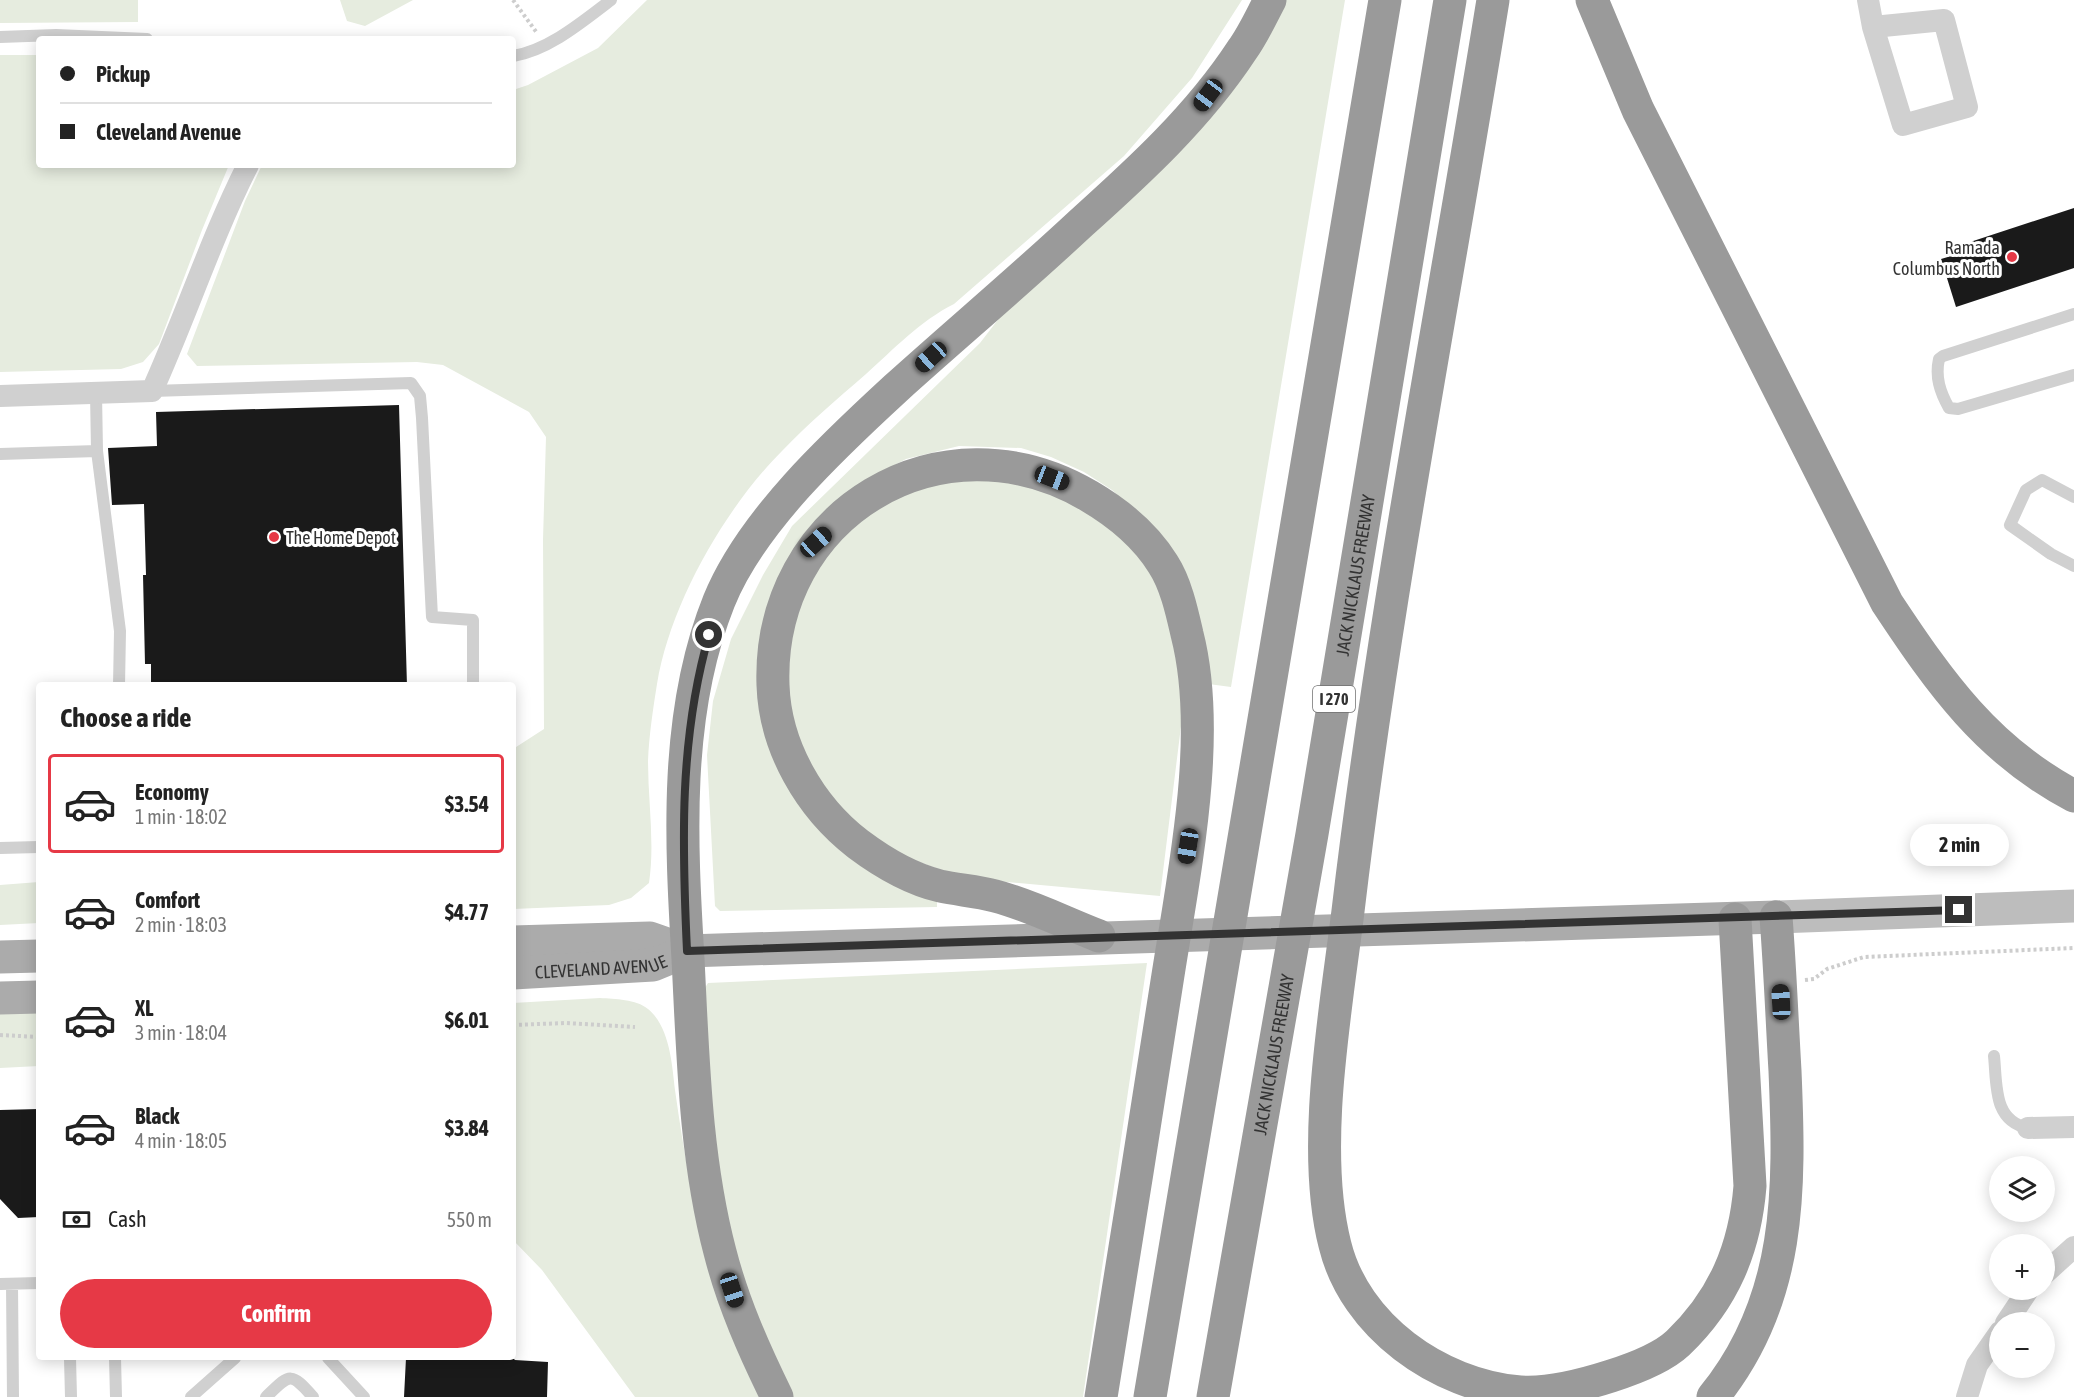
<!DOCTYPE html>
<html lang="en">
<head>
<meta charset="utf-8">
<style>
  :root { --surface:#fff; --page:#f6f6f6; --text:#222; --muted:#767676; --line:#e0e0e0; --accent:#e63946 }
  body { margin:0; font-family:"Asap Condensed",sans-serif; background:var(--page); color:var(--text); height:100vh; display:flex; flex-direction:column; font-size:22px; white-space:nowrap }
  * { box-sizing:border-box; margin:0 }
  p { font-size:20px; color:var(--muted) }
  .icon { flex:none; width:33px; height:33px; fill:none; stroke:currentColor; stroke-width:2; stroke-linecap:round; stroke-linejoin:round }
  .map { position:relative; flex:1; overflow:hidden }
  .panel { position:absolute; left:36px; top:682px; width:480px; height:678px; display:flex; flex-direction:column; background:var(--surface); border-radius:6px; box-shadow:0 3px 15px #0003 }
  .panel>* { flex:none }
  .guide { position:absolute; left:36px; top:36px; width:480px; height:132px; border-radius:6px; box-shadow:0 3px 15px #0003; display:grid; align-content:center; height:132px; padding:0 24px; background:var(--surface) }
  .controls { position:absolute; left:1989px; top:1156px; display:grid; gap:12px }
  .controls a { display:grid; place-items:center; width:66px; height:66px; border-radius:50%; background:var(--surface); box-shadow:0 3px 15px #0003; font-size:30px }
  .end { position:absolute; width:27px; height:27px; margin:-14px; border:8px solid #333; background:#fff; box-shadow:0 0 0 3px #fff }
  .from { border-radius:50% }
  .bubble { position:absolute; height:42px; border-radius:21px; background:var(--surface); box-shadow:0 3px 15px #0003; font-size:20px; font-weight:700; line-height:42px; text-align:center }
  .car { position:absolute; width:18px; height:36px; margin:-18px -9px; border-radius:8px; box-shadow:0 0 4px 2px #0007; background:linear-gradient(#222 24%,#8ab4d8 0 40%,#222 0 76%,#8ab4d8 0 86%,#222 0) }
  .guide b { display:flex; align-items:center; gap:21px; height:57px; font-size:22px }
  .guide b+b { border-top:2px solid var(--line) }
  .guide i { width:15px; height:15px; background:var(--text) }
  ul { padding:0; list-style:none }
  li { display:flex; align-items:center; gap:18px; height:99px; margin:0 12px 9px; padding:0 12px; border:3px solid transparent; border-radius:6px }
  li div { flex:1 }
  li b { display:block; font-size:22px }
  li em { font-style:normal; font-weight:700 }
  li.selected { border-color:var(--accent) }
  li>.icon { width:54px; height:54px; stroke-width:1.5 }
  h2 { padding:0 24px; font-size:27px; line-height:72px }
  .pay { display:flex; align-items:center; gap:15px; height:66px; padding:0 24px; font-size:22px }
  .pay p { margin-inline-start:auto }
  .button { display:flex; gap:12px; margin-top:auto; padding:12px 24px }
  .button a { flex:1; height:69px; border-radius:36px; background:var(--accent); color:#fff; font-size:24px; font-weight:700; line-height:69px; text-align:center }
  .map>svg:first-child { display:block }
  .green { fill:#e6ecdf }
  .building { fill:#1a1a1a }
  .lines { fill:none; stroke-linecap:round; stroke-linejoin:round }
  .path { stroke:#cdcdcd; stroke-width:4; stroke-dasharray:3 3; stroke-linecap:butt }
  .lane { stroke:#d0d0d0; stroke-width:12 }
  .street { stroke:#d0d0d0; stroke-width:22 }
  .secondary { stroke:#bdbdbd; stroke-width:33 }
  .primary { stroke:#ababab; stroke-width:33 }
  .highway { stroke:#9a9a9a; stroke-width:33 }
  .route { stroke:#333; stroke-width:8 }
  .poi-dot { fill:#e63946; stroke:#fff; stroke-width:2 }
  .labels { text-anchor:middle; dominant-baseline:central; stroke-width:6; stroke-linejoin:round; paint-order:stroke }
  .shield { fill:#fff; stroke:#707070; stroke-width:1.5 }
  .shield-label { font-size:16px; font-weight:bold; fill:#333 }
  .poi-label { font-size:18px; fill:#333; stroke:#fff; text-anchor:end }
  .street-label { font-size:18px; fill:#333; stroke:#fff }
</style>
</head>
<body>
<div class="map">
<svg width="2074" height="1397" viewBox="0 0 2074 1397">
  <rect width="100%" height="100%" fill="#fff"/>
  <!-- green -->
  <path class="green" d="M0,0H138V22L0,23Z
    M340,0H413L365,26L347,21Z
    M647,0H1242L1192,78L1124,156L954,304C920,321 894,349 866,374C837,399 808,424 782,451C725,508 670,604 657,684C653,709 649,736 648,761C648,802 655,843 649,883L631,898L609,905L513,909V749L544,729L543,540L546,437L529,412L443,365L417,362L197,366L187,354L245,201L262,165H513V90L528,85L598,48Z
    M1285,0H1345L1231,687L1201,683L1146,521L1112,490L1084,472L1051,457L1021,448L959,446L906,459L861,483L827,509L797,546L782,760L937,896V907L720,911L715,906L707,755L713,701L731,639L763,575L792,526L980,343L1017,295Z
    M0,55H39V165H229L202,230L159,344L143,362L121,369L0,372Z
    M1027,470L1145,553L1176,634L1183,710L1160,896L996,881L947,872L897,854L859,829L809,771L780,694L806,566L908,480Z
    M39,882V923L0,925V885Z
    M1147,963L1083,1397H783L727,1251L701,994L708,983Z
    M600,998C615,999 636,999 648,1009C670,1027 672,1065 675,1090C690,1197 711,1300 759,1397H635L542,1270L513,1240V1003Z
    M0,1009L39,1011V1066L0,1068Z"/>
  <!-- building -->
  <path class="building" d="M2074,208V268L1956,307L1941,259L1958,254V246Z
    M399,405L407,686H151V664H145L143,575H146L144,504L112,505L108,448L157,446L156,412Z
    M39,1109V1217L18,1218L0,1199V1110Z
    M406,1358H513L515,1360L548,1362L547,1397H404Z"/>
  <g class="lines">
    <!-- path -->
    <path class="path" d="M513,0L537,33
      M1805,980L1814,979L1827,969L1864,957L2074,948
      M513,1025L566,1023L635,1027
      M0,1035L39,1037"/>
    <!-- lane -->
    <path class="lane" d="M0,37L56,35L147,39
      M513,56C549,50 582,22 611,0
      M2074,314L1943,356L1939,359C1935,377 1940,392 1949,408L1958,409L2074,375
      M152,391L411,383L420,396L422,418L432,617L473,620V686
      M97,451L120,631L119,686
      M0,454L97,451L96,393
      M2074,497L2042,480L2026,490L2010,525L2051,554L2074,566
      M0,848L39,847
      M1994,1056C1997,1085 1993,1121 2028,1128
      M0,1284L39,1283
      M12,1284L13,1397
      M70,1358L71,1397
      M115,1358L116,1397
      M328,1358L364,1397
      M191,1397L235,1358
      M266,1397C290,1374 290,1371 313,1397"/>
    <!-- street -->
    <path class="street" d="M1868,0L1873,27L1903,125L1967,107L1944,20L1873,27
      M0,396L152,391C186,316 211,238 248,165
      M2028,1128L2074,1127
      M2044,1274L2074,1247
      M2006,1323L2028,1290
      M1967,1397L1977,1365L2000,1332"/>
    <!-- secondary -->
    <path class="secondary" d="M1776,917L2074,906"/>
    <!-- primary -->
    <g class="primary">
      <path d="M513,942L650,938L687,951L1776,917"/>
      <path d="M0,957L39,956"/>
      <path id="s1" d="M513,973L653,965L687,951"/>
      <path d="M0,998L39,997"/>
    </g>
    <!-- highway -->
    <g class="highway">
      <path d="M1493,0C1444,303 1384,606 1348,911C1336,1010 1310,1148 1335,1245C1355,1326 1438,1385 1520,1392C1550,1394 1583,1385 1611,1376C1633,1369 1662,1358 1678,1343C1724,1299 1745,1248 1750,1186L1735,919"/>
      <path d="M1592,0L1638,110L1887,603C1940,683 1987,750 2074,796"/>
      <path d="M1099,936C1065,923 1030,905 995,896C977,891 958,890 940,886C911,879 882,862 858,844C810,807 775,747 773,685C767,514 941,409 1089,496C1118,513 1145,535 1163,564C1176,584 1182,612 1187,634C1213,735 1184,873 1168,975C1146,1116 1124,1256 1101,1397"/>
      <path d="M777,1397C754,1350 733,1303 720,1252C695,1157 693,1056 688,959C681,841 674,713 719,601C751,522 834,445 896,388C957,333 1020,280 1080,224C1139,171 1198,117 1242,50C1253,35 1261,17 1270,0"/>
      <path d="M1150,1397C1231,932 1304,465 1385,0"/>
      <path id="s2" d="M1213,1397L1312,834L1450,0"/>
      <path d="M1713,1397C1792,1300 1790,1189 1785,1071C1782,1020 1780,968 1776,917"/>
    </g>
  </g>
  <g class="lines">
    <!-- route -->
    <path class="route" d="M709,635C679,739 682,844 687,951L1959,910"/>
  </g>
  <!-- markers -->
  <g class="poi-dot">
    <circle cx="2012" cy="257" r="6"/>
    <circle cx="274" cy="537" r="6"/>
  </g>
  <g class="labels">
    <!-- shield labels -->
    <rect class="shield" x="1313" y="686" width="42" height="26" rx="4.5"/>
    <g class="shield-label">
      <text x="1334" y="699">I 270</text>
    </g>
    <!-- poi labels -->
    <g class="poi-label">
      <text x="2000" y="247">Ramada<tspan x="2000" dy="21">Columbus North</tspan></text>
      <text x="286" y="537" text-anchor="start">The Home Depot</text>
    </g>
    <!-- street labels -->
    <g class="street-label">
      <text stroke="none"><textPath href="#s2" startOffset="834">JACK NICKLAUS FREEWAY</textPath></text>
      <text stroke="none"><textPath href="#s1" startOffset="88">CLEVELAND AVENUE</textPath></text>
      <text stroke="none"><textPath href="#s2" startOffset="348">JACK NICKLAUS FREEWAY</textPath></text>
    </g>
  </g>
</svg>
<div class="controls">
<a><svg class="icon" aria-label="layers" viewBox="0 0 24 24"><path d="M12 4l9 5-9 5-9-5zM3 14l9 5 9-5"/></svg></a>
<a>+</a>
<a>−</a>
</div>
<i class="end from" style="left:709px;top:635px"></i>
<i class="end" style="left:1959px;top:910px"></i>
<div class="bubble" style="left:1910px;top:824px;width:99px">2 min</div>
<i class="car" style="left:1208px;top:95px;rotate:217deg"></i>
<i class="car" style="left:931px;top:357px;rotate:228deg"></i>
<i class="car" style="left:1052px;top:478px;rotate:111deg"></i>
<i class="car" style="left:816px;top:542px;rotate:48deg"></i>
<i class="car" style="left:1188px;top:846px;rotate:189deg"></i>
<i class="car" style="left:1781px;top:1002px;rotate:357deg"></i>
<i class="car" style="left:732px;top:1290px;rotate:162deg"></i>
<div class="guide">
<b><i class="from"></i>Pickup</b>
<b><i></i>Cleveland Avenue</b>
</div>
<section class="panel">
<h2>Choose a ride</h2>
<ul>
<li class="selected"><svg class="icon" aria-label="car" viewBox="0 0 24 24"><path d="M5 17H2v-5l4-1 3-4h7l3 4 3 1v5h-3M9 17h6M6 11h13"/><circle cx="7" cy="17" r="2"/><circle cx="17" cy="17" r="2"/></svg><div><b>Economy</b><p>1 min · 18:02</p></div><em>$3.54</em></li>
<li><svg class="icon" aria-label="car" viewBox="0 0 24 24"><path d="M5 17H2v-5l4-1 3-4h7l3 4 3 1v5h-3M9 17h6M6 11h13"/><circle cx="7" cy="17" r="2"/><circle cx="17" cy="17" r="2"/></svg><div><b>Comfort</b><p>2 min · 18:03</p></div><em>$4.77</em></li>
<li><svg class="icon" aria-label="car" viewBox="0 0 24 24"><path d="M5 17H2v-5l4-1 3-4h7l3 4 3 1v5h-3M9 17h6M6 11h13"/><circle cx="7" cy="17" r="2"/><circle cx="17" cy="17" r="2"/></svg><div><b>XL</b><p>3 min · 18:04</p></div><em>$6.01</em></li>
<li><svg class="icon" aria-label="car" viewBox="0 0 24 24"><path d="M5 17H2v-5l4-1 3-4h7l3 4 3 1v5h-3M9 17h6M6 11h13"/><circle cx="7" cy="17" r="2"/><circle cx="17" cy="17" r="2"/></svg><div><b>Black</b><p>4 min · 18:05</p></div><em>$3.84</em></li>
</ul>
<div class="pay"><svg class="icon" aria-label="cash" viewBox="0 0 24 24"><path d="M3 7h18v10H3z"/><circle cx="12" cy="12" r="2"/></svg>Cash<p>550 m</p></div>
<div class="button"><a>Confirm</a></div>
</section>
</div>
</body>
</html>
